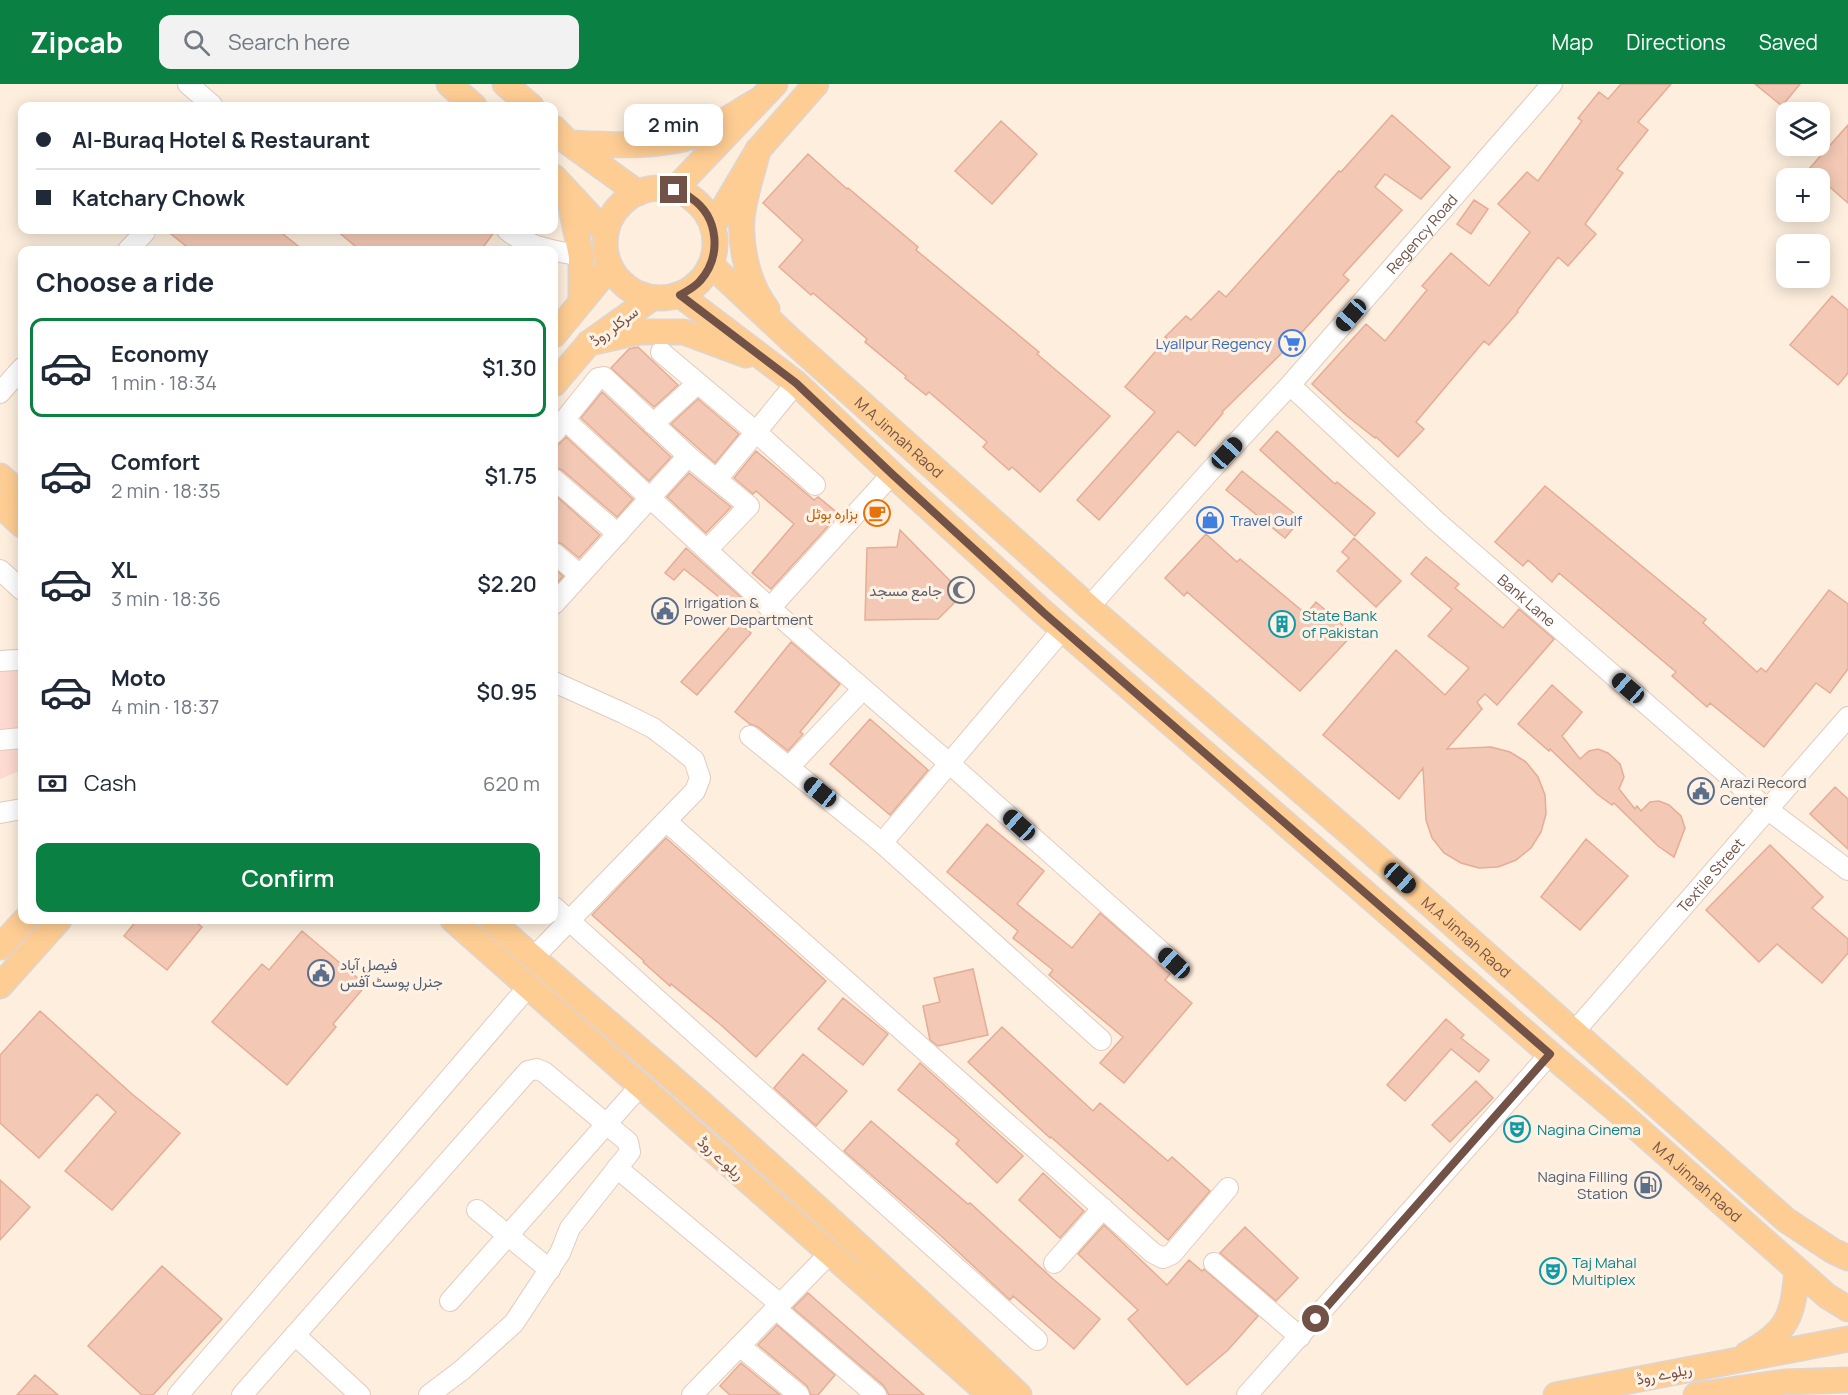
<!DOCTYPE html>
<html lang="en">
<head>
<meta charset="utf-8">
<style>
  :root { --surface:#fff; --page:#f2f2f3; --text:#1f2937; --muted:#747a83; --line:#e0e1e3; --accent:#0b8043 }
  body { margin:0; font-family:Manrope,Vazirmatn,sans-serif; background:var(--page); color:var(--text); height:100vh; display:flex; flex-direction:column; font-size:22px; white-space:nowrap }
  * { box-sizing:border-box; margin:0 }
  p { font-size:20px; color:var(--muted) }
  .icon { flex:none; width:33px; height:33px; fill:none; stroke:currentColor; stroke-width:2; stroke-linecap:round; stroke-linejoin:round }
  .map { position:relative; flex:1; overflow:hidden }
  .panel { position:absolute; left:18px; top:162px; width:540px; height:678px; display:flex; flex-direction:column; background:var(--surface); border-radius:12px; box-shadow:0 3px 15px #0003 }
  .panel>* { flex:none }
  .banner { position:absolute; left:18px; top:18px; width:540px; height:132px; border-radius:12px; box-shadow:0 3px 15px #0003; display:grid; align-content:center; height:132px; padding:0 18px; background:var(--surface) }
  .controls { position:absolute; left:1776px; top:18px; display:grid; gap:12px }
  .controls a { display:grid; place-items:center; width:54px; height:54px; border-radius:12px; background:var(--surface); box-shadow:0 3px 15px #0003; font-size:30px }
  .end { position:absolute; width:27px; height:27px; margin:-14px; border:8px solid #725246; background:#fff; box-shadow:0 0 0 3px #fff }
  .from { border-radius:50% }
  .bubble { position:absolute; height:42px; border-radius:12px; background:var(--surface); box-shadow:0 3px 15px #0003; font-size:20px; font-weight:600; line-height:42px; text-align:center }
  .car { position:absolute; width:18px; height:36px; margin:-18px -9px; border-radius:8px; box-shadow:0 0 4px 2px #0007; background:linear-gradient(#222 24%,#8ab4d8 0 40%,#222 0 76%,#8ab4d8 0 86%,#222 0) }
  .banner b { display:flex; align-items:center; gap:21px; height:57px; font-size:22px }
  .banner b+b { border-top:2px solid var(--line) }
  .banner i { width:15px; height:15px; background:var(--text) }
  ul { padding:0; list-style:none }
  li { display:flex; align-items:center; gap:18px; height:99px; margin:0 12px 9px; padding:0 6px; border:3px solid transparent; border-radius:12px }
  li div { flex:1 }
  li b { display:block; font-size:22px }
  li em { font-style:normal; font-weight:600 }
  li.current { border-color:var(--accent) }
  li>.icon { width:54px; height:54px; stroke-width:1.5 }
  h2 { padding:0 18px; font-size:27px; line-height:72px }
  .pay { display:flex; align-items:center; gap:15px; height:66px; padding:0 18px; font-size:22px }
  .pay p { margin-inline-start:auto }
  .cta { display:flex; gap:12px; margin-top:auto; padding:12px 18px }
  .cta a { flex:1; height:69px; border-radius:12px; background:var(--accent); color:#fff; font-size:24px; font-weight:600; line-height:69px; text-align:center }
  header { display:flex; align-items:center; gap:36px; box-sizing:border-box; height:84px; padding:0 30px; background:var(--accent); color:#fff }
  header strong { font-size:28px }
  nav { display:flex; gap:33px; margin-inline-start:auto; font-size:21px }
  .search { width:420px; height:54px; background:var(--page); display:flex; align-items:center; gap:15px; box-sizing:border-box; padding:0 21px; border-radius:12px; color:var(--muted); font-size:22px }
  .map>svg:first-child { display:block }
  .commercial { fill:#fedad0 }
  .building { fill:#f3c8b5; stroke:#e5ad95; stroke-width:1.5 }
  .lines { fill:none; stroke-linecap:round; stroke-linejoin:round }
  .minor-casing { stroke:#e2cbbd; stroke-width:22 }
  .major-casing { stroke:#ddd5d3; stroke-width:27 }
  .minor { stroke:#fff; stroke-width:20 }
  .major { stroke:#fecd93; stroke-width:24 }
  .route { stroke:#725246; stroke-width:8 }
  .labels { text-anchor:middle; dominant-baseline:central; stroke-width:6; stroke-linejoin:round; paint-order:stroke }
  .street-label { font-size:15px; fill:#725246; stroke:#fff2e4 }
  .shop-label { font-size:15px; fill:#366cbe; stroke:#fff2e4; text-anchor:end }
  .food-label { font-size:15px; fill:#c56008; stroke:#fff2e4; text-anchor:end }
  .worship-label { font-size:15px; fill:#5b616d; stroke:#fff2e4; text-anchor:end }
  .service-label { font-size:15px; fill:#4e5e75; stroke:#fff2e4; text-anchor:start }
  .culture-label { font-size:15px; fill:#0d838f; stroke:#fff2e4; text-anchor:start }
</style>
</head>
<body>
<header>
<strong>Zipcab</strong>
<div class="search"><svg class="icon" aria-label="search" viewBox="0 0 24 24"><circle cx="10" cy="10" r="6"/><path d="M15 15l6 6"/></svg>Search here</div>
<nav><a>Map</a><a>Directions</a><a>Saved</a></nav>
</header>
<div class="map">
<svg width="1848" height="1311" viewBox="0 0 1848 1311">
  <rect width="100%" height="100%" fill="#fdeedd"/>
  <!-- commercial -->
  <path class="commercial" d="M0,574L22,582V686L0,695Z"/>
  <!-- building -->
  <path class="building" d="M1621,0H1671L1638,38L1648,46L1617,85L1623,89L1585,140L1596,150L1568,182L1558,173L1517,227L1518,228L1489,261L1484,257L1416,338L1424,345L1398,373L1376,353L1375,354L1347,332L1312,300L1366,240L1385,257L1427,206L1422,202L1451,169L1489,202L1530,148L1498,120L1527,88L1538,97L1582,37L1578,34L1599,8L1608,15Z
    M1755,0H1800L1782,22Z
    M1392,31L1450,83L1421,115L1385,90L1375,103L1402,126L1343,191L1349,196L1294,257L1222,328L1223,329L1195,362L1178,347L1099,436L1077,416L1155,328L1125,303L1167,254L1165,253L1186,232L1191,236L1219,207L1226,213L1339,87L1341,88Z
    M1001,37L1037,70L992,120L955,87Z
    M1848,41V119L1809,85Z
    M808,70L847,105L848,104L918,163L916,166L1039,268L1037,270L1110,332L1040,408L1012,383L1009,386L983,363L987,358L929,308L926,311L905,294L906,292L865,258L867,255L813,209L811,211L779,183L803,156L763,119Z
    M1474,116L1488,125L1471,150L1457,140Z
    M166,146H278L303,166H191Z
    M336,146H495V147L481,166H360Z
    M1832,212L1848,226V289L1838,301L1790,261Z
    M638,263L678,301L654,323L611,284L629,265Z
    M602,308L671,373L649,397L581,334Z
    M698,315L739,350L715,379L671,340Z
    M1277,347L1335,400L1337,398L1375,429L1355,452L1260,366Z
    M566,353L633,415L617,433L562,386L554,383V361L559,360Z
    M756,367L814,416L818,413L839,430L771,505L752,489L794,440L756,407L753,410L734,394Z
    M1242,387L1301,435L1285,454L1226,406Z
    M689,389L731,423L706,449L667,413Z
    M1545,402L1706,535L1703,539L1757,588L1761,584L1766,588L1829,506L1848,520V585L1830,609L1816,599L1764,663L1710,619L1707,623L1672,592L1676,588L1559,489L1552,498L1528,476L1523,482L1495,458Z
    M554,410L600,451L579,474L562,460L554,457Z
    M900,446L963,510L938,535L865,536L867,464L897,463Z
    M1206,450L1237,478L1240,475L1306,530L1316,518L1353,550L1300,607L1187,508L1184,512L1165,494Z
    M1354,454L1401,497L1376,523L1337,487L1349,474L1342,468Z
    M686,464L743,515L735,526L684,485L674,496L665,489Z
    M1426,473L1459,500L1455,504L1503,544L1519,525L1554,555L1497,621L1485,610L1477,618L1482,625L1447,665L1491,663L1510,668L1526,678L1538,693L1545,711L1546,730L1541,748L1531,764L1516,776L1498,783L1479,784L1461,779L1444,769L1432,754L1426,736L1423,684L1399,715L1323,651L1396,566L1445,611L1469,584L1428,552L1452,525L1411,490Z
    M554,484L563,492L554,503Z
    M736,536L751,549L697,611L681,598Z
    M791,558L840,600L800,648L803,650L788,667L758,643L750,640L735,628Z
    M1552,601L1582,628L1562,652L1580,675L1589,667L1598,665L1608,669L1620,680L1624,693L1619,705L1635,725L1637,722L1641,727L1650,718L1659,717L1669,721L1681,732L1685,744L1674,773L1658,762L1614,719L1612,721L1597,710L1550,665L1549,667L1518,640Z
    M870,635L928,686L890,731L830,680Z
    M1835,703L1848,715V765L1810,730Z
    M987,740L1044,787L1017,820L1072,864L1100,829L1170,890L1165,896L1192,919L1124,999L1100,979L1123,953L1049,891L1053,886L1013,854L1018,847L947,788Z
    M666,754L826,897L756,973L721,941L671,900L670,902L643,878L644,877L592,831Z
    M1586,755L1628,792L1580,846L1541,813Z
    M1770,761L1823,813L1812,824L1848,855V869L1822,899L1777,860L1759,878L1706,826Z
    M137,836H193L202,843L167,886L124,852Z
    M302,847L366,901L333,940L336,943L287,1001L212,938L262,880L269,886Z
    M973,885L988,951L938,962L930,956L923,922L940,918L934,894Z
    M843,914L888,950L863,981L818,945Z
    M40,927L132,1010L180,1049L112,1126L65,1087L116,1028L97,1010L39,1074L0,1039V971Z
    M1446,935L1464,951L1461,954L1489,976L1479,988L1451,965L1405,1017L1387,1001Z
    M1002,943L1093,1027L1100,1019L1168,1077L1172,1073L1210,1107L1168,1156L1051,1053L1050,1054L968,978Z
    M803,970L847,1007L816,1042L774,1004Z
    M920,979L1023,1072L997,1099L956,1060L959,1056L898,1006Z
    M1476,997L1493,1014L1450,1058L1432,1041Z
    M871,1037L968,1120L970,1119L1052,1194L1100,1235L1074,1265L1013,1212L1010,1216L940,1151L844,1067Z
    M1043,1089L1084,1127L1060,1154L1019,1116Z
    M0,1096L30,1123L0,1156Z
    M1104,1141L1167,1201L1189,1176L1202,1187L1204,1185L1258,1232L1228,1266L1187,1301L1128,1235L1138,1226L1078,1170Z
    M1245,1143L1298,1194L1276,1217L1220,1169Z
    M162,1182L222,1235L153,1311H142L88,1262Z
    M808,1209L924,1311H889L884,1302L793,1224Z
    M777,1241L835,1291L818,1311H811L807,1302L758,1261Z
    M741,1279L780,1311H730L720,1302Z
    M35,1291L58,1311H17Z"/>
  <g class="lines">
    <defs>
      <g id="minor">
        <path d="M188,0L212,21"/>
        <path d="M507,146C526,163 557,167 581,172"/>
        <path d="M128,166L145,148"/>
        <path d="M661,268L756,348L796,299"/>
        <path id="s1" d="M1290,301L1436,437L1767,725L1848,786"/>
        <path d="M0,309L22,284"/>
        <path d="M565,336L770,524L950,680L1174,879"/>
        <path d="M653,340L698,299"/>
        <path d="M554,349L598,294L604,293L688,372L554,520"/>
        <path d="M688,372L749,422L707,466"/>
        <path d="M554,395L618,450"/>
        <path d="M717,395L756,348L815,401"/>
        <path d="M554,469L580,491"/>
        <path d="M0,486L22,506"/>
        <path id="s2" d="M1089,523L1211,386L1290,301L1552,0"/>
        <path d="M770,524L892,390"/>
        <path d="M0,577L17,576"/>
        <path d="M750,652L882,759L1101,956"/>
        <path d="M0,656L22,654"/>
        <path d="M789,683L863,605"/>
        <path d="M0,729L22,725"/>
        <path d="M666,737L1153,1169L1163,1174L1172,1170L1228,1104"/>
        <path d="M882,759L1063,545"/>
        <path d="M554,823L1037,1256"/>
        <path d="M533,874L695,707L700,694L694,676L678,663L653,644L623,629L554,598"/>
        <path id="s3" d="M1574,948L1848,633"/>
        <path d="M617,1084L780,1220"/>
        <path d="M477,1126L550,1186"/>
        <path d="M1054,1179L1103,1124"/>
        <path d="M1214,1179L1300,1253"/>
        <path d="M450,1217L640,1002"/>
        <path d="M776,1225L876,1311"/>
        <path d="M295,1251L360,1311"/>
        <path d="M740,1262L799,1311"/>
        <path d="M178,1311L528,903"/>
        <path d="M242,1311L528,987L537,985L544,988L628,1058L630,1068L570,1144L560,1169L514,1239L462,1286L429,1311"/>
        <path d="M692,1311L829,1170"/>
        <path d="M1247,1311L1550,970"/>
      </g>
      <g id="major">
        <path d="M449,0L474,22"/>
        <path d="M505,0L531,22"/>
        <path d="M554,44L569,59L638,109"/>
        <path d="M569,59C610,61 654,64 694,52C711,47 742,25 759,16"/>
        <path d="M758,66C753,88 744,112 742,135C740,165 749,202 767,225"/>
        <path d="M554,93L606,149"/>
        <circle cx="660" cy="159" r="55"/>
        <path d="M674,106L775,0"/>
        <path d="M568,108L581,172V218"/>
        <path d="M713,142L758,66L816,0"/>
        <path id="s4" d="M711,181L792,257L1089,523L1353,752L1786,1136L1833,1167L1848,1174"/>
        <path id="s5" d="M680,211L796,299L892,390L1044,529L1550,970L1620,1029L1827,1212L1848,1225"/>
        <path d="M554,251L610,183"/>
        <path d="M589,259L639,248H684L746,271"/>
        <path d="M554,300L589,259L652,214"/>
        <path d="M0,392L22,411"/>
        <path d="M0,421L22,441"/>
        <path d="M453,836L990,1311"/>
        <path d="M491,836C557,896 626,953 693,1012C804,1110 912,1210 1019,1311"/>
        <path d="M0,863L25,836"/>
        <path d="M0,902L59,836"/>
        <path d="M1747,1270C1788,1247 1793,1233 1797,1186"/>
        <path d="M1556,1311L1848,1255"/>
        <path d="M1696,1311L1785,1298L1848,1296"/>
      </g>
    </defs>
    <!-- minor casing -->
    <use href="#minor" class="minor-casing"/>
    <!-- major casing -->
    <use href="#major" class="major-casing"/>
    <!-- minor -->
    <use href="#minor" class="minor"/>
    <!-- major -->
    <use href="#major" class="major"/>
  </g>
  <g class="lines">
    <!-- route -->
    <path class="route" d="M674,106C679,108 686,110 691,114C719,133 722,172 700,197C695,203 687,207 680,211L796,299L892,390L1044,529L1550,970L1316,1235"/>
  </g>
  <!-- icons -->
  <defs>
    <symbol id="supermarket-ring" viewBox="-11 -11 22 22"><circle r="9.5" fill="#fff2e4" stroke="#3f7fe0" stroke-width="1.5"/><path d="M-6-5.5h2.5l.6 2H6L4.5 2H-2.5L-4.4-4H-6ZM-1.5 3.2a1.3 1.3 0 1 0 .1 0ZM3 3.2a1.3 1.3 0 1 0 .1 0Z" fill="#3f7fe0"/></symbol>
    <symbol id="cafe-ring" viewBox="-11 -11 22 22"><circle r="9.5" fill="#fff2e4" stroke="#e8710a" stroke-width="1.5"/><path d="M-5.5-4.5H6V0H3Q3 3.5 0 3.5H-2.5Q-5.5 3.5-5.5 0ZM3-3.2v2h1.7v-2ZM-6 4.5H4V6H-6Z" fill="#e8710a"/></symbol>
    <symbol id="shop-ring" viewBox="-11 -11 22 22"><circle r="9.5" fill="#fff2e4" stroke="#3f7fe0" stroke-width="1.5"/><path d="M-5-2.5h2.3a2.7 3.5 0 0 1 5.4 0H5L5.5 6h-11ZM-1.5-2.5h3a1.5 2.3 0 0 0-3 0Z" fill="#3f7fe0"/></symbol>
    <symbol id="mosque-ring" viewBox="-11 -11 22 22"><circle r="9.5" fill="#fff2e4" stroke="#6b7280" stroke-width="1.5"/><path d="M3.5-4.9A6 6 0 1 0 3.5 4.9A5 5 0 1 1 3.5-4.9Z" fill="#6b7280"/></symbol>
    <symbol id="civic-ring" viewBox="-11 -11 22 22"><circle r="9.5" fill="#fff2e4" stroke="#5c6f8a" stroke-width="1.5"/><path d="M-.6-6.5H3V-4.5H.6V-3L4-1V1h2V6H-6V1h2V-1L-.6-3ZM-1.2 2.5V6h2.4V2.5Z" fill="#5c6f8a"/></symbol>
    <symbol id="building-ring" viewBox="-11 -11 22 22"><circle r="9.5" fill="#fff2e4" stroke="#0f9aa8" stroke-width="1.5"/><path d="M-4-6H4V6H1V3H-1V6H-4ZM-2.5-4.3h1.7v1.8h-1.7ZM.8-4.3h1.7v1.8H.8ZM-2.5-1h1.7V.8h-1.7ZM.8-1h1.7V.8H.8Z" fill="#0f9aa8"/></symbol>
    <symbol id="theatre-ring" viewBox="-11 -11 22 22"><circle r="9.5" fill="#fff2e4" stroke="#0f9aa8" stroke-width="1.5"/><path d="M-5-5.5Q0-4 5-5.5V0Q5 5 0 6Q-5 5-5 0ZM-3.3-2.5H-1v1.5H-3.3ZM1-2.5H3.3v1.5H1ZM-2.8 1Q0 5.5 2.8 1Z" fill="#0f9aa8"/></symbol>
    <symbol id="fuel-ring" viewBox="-11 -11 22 22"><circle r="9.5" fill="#fff2e4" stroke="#5c6f8a" stroke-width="1.5"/><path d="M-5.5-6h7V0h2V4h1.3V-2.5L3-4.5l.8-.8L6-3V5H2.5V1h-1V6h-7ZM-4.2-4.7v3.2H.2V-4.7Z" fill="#5c6f8a"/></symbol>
  </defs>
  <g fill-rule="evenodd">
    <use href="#supermarket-ring" x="1277" y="244" width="30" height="30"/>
    <use href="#cafe-ring" x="862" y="414" width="30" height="30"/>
    <use href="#shop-ring" x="1195" y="421" width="30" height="30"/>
    <use href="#mosque-ring" x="946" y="491" width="30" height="30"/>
    <use href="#civic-ring" x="650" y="512" width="30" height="30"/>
    <use href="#building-ring" x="1267" y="525" width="30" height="30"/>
    <use href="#civic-ring" x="1686" y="692" width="30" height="30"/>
    <use href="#civic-ring" x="306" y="874" width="30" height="30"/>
    <use href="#theatre-ring" x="1502" y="1030" width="30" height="30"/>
    <use href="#fuel-ring" x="1633" y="1086" width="30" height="30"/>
    <use href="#theatre-ring" x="1538" y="1172" width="30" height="30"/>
  </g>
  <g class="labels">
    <!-- street labels -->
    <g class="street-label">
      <text stroke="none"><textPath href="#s2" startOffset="500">Regency Road</textPath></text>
      <text transform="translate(614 242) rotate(-37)">سرکلر روڈ</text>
      <text stroke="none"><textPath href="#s4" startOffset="255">M A Jinnah Raod</textPath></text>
      <text stroke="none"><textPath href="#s1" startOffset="320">Bank Lane</textPath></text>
      <text stroke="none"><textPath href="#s3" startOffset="208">Textile Street</textPath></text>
      <text stroke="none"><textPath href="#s4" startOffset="1011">M.A Jinnah Raod</textPath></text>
      <text transform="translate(721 1074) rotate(42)">ریلوے روڈ</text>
      <text stroke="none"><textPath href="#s5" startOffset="1350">M A Jinnah Raod</textPath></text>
      <text transform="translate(1664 1290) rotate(-11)">ریلوے روڈ</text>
    </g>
    <!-- shop labels -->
    <g class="shop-label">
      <text x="1272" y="259">Lyallpur Regency</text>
      <text x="1230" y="436" text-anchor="start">Travel Gulf</text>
    </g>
    <!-- food labels -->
    <g class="food-label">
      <text x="858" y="429">ہزارہ ہوٹل</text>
    </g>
    <!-- worship labels -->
    <g class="worship-label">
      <text x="942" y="506">جامع مسجد</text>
    </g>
    <!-- service labels -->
    <g class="service-label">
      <text x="684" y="518">Irrigation &amp;<tspan x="684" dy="17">Power Department</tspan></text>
      <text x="1720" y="698">Arazi Record<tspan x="1720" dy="17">Center</tspan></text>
      <text x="340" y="880">فیصل آباد<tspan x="340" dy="17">جنرل پوسٹ آفس</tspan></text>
      <text x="1628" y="1092" text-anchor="end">Nagina Filling<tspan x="1628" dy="17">Station</tspan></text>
    </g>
    <!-- culture labels -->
    <g class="culture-label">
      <text x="1302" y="531">State Bank<tspan x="1302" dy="17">of Pakistan</tspan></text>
      <text x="1537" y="1045">Nagina Cinema</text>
      <text x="1572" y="1178">Taj Mahal<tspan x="1572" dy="17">Multiplex</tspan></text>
    </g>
  </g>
</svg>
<div class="controls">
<a><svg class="icon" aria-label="layers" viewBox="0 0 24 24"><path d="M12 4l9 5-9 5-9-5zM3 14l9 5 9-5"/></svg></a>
<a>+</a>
<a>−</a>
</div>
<i class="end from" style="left:1316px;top:1235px"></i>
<i class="end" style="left:674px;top:106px"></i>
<div class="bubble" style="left:624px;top:20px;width:99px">2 min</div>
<i class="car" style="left:1351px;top:231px;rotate:221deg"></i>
<i class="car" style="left:1227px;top:369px;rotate:43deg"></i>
<i class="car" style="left:1628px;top:604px;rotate:311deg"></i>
<i class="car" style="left:820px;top:708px;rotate:309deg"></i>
<i class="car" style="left:1019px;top:741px;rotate:312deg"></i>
<i class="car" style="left:1400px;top:794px;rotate:132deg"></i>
<i class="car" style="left:1174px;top:879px;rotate:312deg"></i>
<div class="banner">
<b><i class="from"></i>Al-Buraq Hotel &amp; Restaurant</b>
<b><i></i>Katchary Chowk</b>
</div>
<section class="panel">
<h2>Choose a ride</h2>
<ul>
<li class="current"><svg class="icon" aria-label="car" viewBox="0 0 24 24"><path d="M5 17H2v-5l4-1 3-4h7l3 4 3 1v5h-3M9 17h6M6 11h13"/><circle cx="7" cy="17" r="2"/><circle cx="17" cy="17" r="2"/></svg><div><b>Economy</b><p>1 min · 18:34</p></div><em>$1.30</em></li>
<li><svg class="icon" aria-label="car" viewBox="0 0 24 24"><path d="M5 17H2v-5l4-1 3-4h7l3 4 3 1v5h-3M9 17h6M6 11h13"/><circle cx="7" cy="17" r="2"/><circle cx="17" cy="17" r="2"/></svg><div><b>Comfort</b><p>2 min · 18:35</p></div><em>$1.75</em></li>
<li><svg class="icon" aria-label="car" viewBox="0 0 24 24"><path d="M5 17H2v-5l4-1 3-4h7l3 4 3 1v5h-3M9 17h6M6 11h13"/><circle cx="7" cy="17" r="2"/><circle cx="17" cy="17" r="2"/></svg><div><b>XL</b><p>3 min · 18:36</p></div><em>$2.20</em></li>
<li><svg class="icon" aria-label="car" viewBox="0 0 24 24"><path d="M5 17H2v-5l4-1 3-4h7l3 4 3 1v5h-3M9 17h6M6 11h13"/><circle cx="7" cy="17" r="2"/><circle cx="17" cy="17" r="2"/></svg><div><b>Moto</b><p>4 min · 18:37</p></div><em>$0.95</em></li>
</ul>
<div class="pay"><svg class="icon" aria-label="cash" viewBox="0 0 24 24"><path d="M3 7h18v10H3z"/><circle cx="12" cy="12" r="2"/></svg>Cash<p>620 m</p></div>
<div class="cta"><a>Confirm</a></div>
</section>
</div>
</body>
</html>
